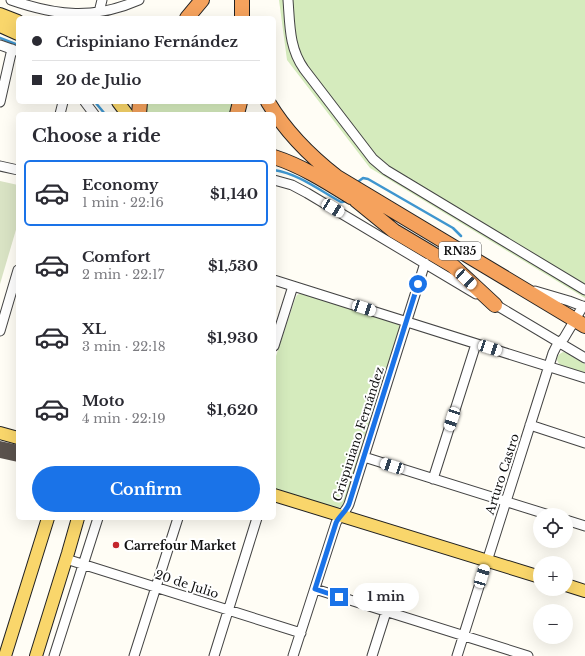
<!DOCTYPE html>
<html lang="en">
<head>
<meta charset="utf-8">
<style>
  :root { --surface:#fff; --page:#f2f2f3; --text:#2b2b33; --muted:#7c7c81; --line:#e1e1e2; --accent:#1a73e8 }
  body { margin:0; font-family:"Libre Baskerville",serif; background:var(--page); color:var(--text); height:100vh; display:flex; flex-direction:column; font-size:15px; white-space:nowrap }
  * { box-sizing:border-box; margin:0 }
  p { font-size:13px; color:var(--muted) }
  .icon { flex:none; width:22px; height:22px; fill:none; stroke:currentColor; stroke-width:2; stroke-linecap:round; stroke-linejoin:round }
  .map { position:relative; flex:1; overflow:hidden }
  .panel { position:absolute; left:16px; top:112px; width:260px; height:408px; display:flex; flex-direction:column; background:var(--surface); border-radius:6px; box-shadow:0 4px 16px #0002 }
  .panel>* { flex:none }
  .top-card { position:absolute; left:16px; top:16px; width:260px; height:88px; border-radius:6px; box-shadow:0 4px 16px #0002; display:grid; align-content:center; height:88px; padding:0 16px; background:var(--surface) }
  .fabs { position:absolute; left:533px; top:508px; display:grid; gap:8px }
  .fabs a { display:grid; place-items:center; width:40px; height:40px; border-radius:50%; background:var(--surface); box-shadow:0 4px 16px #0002; font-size:20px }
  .end { position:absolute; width:18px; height:18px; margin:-9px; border:5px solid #1a73e8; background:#fff; box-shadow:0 0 0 2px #fff }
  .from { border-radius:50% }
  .bubble { position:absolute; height:28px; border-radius:14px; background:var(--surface); box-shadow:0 4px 16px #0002; font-size:13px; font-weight:800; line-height:28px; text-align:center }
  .car { position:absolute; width:12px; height:24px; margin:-12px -6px; border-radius:5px; box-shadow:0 0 3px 1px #0007; background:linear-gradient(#fff 24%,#345 0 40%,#fff 0 76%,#345 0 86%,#fff 0) }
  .top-card b { display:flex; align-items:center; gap:14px; height:38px; font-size:15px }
  .top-card b+b { border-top:1px solid var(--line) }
  .top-card i { width:10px; height:10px; background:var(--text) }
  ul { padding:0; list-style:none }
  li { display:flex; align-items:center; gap:12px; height:66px; margin:0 8px 6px; padding:0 8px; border:2px solid transparent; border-radius:6px }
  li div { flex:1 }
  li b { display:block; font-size:15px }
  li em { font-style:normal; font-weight:800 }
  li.active { border-color:var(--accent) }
  li>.icon { width:36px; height:36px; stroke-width:1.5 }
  h2 { padding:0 16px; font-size:18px; line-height:48px }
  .cta { display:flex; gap:8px; margin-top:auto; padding:8px 16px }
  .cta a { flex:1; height:46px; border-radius:24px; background:var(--accent); color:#fff; font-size:16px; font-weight:800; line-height:46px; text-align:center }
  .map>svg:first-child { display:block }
  .green { fill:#d5ebbd }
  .cemetery { fill:#d9e3c4 }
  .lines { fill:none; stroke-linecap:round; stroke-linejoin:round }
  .stream { stroke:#3f96cf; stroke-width:2.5 }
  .building { fill:#5a524d }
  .minor-casing { stroke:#444; stroke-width:11 }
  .major-casing { stroke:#222; stroke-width:14 }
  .highway-casing { stroke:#222; stroke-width:16 }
  .minor { stroke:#fff; stroke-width:9 }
  .major { stroke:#f9d66b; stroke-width:12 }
  .highway { stroke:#f5a25d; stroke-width:14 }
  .route { stroke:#1a73e8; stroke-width:5 }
  .poi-dot { fill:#c4262e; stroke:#fff; stroke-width:1.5 }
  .labels { text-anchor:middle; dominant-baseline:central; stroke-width:4; stroke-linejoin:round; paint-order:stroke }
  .shield { fill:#fff; stroke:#585858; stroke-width:1 }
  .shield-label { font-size:11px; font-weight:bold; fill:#111 }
  .street-label { font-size:12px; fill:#111; stroke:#fff }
  .poi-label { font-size:12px; font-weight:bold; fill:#111; stroke:#fff; text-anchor:start }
</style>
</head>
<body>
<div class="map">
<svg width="585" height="656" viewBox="0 0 585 656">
  <rect width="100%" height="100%" fill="#fffdf5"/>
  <!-- green -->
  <path class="green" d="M279,0H585V298L370,168L287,60Z
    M146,102H234L230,114H145Z
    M301,293L396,323L399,325L400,330L345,504L342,507L337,508L274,488V362L295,299L297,295Z
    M563,352L567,353L585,364V374L561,365C555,361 556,355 563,352Z"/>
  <!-- cemetery -->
  <path class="cemetery" d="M0,181L18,185V223L0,284Z"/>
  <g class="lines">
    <!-- stream -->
    <path class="stream" d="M0,38L18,45
      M95,102L105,114
      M274,170C299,174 319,190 341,202H343L345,201
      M359,181L363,178L368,179L453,228L461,236"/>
  </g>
  <!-- building -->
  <path class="building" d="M0,441L18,445V462L0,458Z"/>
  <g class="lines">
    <defs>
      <path id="minor" d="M11,0C57,16 94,20 139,0
        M288,0C290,25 289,48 304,69L373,159L386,170L585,290
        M99,12L102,0
        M0,45L17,51
        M0,102L12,49
        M85,102L94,114
        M60,114L63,102
        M0,166L18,170
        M274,180L292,185L307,193L476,294
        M274,280L585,378
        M535,291L569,301L585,307
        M491,302L585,358
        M0,331L18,270
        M274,346L293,286
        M530,425L585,443
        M364,457L549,515
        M433,479L476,344
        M566,520L585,526
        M66,559L301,633
        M315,589L528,656
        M54,656L98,518
        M134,656L178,518
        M214,656L257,518
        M293,656L336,523C339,516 346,512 349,504L425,263
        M372,656L386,612
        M457,656L553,353L556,347L564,338L583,306"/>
      <path id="major" d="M0,14L18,21
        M0,26L18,34
        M118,102L127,114
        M0,433L18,438
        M274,495L540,577
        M566,585L585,591
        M5,656L48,518
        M36,656L68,553L78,518"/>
      <path id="highway" d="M187,18L202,0
        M242,18V0
        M268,102C286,132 310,156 337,177L585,326
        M139,114L140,102
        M237,114L240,102
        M274,157C302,166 327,182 351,197
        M356,200L394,231L453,266L495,305"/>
    </defs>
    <!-- minor casing -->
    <use href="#minor" class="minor-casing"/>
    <!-- major casing -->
    <use href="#major" class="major-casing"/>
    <!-- highway casing -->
    <use href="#highway" class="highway-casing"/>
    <!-- minor -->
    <use href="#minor" class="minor"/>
    <!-- major -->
    <use href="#major" class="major"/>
    <!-- highway -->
    <use href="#highway" class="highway"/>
  </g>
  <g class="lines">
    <!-- route -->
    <path class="route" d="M339,597L315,589L336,523C339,516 346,512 349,504L418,284"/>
  </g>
  <!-- markers -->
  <circle class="poi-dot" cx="116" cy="545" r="4"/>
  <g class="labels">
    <!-- shield labels -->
    <rect class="shield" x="439" y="242" width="42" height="18" rx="3"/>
    <g class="shield-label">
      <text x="460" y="251">RN35</text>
    </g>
    <!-- street labels -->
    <g class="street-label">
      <text transform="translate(358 434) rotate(-72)">Crispiniano Fernández</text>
      <text transform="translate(502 474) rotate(-72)">Arturo Castro</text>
      <text transform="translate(187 584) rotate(18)">20 de Julio</text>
    </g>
    <!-- poi labels -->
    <g class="poi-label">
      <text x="124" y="545">Carrefour Market</text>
    </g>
  </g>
</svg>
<div class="fabs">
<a><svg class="icon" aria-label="locate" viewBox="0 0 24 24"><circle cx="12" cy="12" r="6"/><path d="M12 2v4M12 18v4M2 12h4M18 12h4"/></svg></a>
<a>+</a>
<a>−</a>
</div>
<i class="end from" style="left:418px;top:284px"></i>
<i class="end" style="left:339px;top:597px"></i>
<div class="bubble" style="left:353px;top:583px;width:66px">1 min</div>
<i class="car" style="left:333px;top:208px;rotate:121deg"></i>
<i class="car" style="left:466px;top:279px;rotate:133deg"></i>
<i class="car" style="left:364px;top:308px;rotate:108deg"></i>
<i class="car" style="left:490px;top:348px;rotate:108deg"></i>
<i class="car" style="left:452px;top:419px;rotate:198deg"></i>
<i class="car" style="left:392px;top:466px;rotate:288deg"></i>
<i class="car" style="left:482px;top:576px;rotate:17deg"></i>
<div class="top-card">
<b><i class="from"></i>Crispiniano Fernández</b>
<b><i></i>20 de Julio</b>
</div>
<section class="panel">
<h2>Choose a ride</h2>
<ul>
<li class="active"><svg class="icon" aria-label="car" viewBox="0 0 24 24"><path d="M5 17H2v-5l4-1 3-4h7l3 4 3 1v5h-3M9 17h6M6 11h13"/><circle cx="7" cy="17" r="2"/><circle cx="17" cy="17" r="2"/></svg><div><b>Economy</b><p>1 min · 22:16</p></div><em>$1,140</em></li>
<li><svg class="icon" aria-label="car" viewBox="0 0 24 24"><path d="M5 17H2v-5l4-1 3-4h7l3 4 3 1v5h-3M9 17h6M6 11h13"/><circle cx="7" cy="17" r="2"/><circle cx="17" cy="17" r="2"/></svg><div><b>Comfort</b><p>2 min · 22:17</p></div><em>$1,530</em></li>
<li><svg class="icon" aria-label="car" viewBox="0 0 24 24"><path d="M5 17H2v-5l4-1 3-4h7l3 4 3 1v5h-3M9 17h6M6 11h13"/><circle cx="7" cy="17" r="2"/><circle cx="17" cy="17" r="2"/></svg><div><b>XL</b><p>3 min · 22:18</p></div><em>$1,930</em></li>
<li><svg class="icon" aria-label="car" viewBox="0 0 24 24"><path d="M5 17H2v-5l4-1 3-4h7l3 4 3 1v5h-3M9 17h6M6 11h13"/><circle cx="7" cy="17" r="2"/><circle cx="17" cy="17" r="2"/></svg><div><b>Moto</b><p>4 min · 22:19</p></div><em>$1,620</em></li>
</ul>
<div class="cta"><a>Confirm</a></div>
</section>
</div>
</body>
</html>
